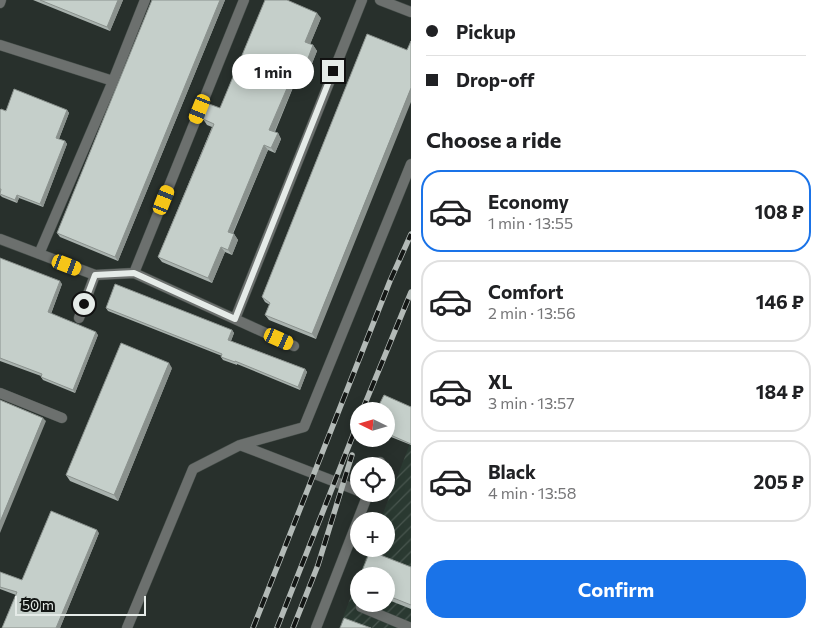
<!DOCTYPE html>
<html lang="en">
<head>
<meta charset="utf-8">
<style>
  :root { --surface:#fff; --page:#f2f2f2; --text:#202124; --muted:#757577; --line:#e0e0e0; --accent:#1a73e8 }
  body { margin:0; font-family:Commissioner,sans-serif; background:var(--page); color:var(--text); height:100vh; display:flex; flex-direction:column; font-size:19px; white-space:nowrap }
  * { box-sizing:border-box; margin:0 }
  p { font-size:16px; color:var(--muted) }
  .icon { flex:none; width:28px; height:28px; fill:none; stroke:currentColor; stroke-width:2; stroke-linecap:round; stroke-linejoin:round }
  .map { position:relative; flex:1; overflow:hidden }
  .details { display:flex; flex-direction:column; background:var(--surface); width:410px }
  .details>* { flex:none }
  .banner { display:grid; align-content:center; height:110px; padding:0 15px; background:var(--surface) }
  .needle { width:32px; rotate:275deg }
  .controls { position:absolute; left:350px; top:402px; display:grid; gap:10px }
  .controls a { display:grid; place-items:center; width:45px; height:45px; border-radius:50%; background:var(--surface); box-shadow:0 2px 12px #0003; font-size:25px }
  .scale { position:absolute; left:15px; bottom:12px; width:131px; box-sizing:border-box; padding-left:5px; border:2px solid #e5ebe8; border-top:0; font-size:14px; line-height:18px; white-space:nowrap; color:#e5ebe8; -webkit-text-stroke:4px #141715; paint-order:stroke }
  .end { position:absolute; width:22px; height:22px; margin:-11px; border:6px solid #e5ebe8; background:#111; box-shadow:0 0 0 2px #111 }
  .from { border-radius:50% }
  .bubble { position:absolute; height:35px; border-radius:18px; background:var(--surface); box-shadow:0 2px 12px #0003; font-size:16px; font-weight:700; line-height:35px; text-align:center }
  .car { position:absolute; width:15px; height:30px; margin:-15px -8px; border-radius:6px; box-shadow:0 0 4px 1px #0007; background:linear-gradient(#f5c518 24%,#345 0 40%,#f5c518 0 76%,#345 0 86%,#f5c518 0) }
  .banner b { display:flex; align-items:center; gap:18px; height:48px; font-size:19px }
  .banner b+b { border-top:1px solid var(--line) }
  .banner i { width:12px; height:12px; background:var(--text) }
  ul { padding:0; list-style:none }
  li { display:flex; align-items:center; gap:15px; height:82px; margin:0 10px 8px; padding:0 5px; border:2px solid var(--line); border-radius:20px }
  li div { flex:1 }
  li b { display:block; font-size:19px }
  li em { font-style:normal; font-weight:700 }
  li.on { border-color:var(--accent) }
  li>.icon { width:45px; height:45px; stroke-width:1.5 }
  h2 { padding:0 15px; font-size:22px; line-height:60px }
  .primary-button { display:flex; gap:10px; margin-top:auto; padding:10px 15px }
  .primary-button a { flex:1; height:58px; border-radius:20px; background:var(--accent); color:#fff; font-size:20px; font-weight:700; line-height:58px; text-align:center }
  main { display:flex; flex:1; min-height:0 }
  .map>svg:first-child { display:block }
  .industrial { fill:url(#industrial-furrows); fill-rule:evenodd }
  .lines { fill:none; stroke-linecap:round; stroke-linejoin:round }
  .lane-casing { stroke:#464e4a; stroke-width:11 }
  .lane { stroke:#6c706e; stroke-width:10 }
  .rail-casing { stroke:#b3bab7; stroke-width:5.5 }
  .rail { stroke:#141715; stroke-width:4; stroke-dasharray:11; stroke-linecap:butt }
  .wall { fill:#a9b2ae }
  .shaded-wall { fill:#8a918d }
  .building { fill:#c5cfca; stroke:#8a918d }
  .route { stroke:#e5ebe8; stroke-width:6 }
</style>
</head>
<body>
<main>
<div class="map">
<svg width="411" height="628" viewBox="0 0 411 628">
  <defs>
    <pattern id="industrial-furrows" width="10" height="10" patternUnits="userSpaceOnUse" patternTransform="scale(1.25)"><rect width="10" height="10" fill="#2a3931"/><path d="M-1 1l2-2M0 10L10 0M9 11l2-2" fill="none" stroke="#49564f"/></pattern>
  </defs>
  <rect width="100%" height="100%" fill="#28302c"/>
  <!-- industrial -->
  <path class="industrial" d="M411,441V628H339L369,549H386V521H380ZM359,576H386V604H359Z"/>
  <g class="lines">
    <defs>
      <path id="lane" d="M380,0L411,12
        M0,3L1,0
        M0,45L113,81
        M0,239L95,275L134,273L294,346
        M39,254L113,81L145,0
        M134,273L244,0
        M79,318L95,275
        M235,319L362,0
        M0,393L62,418
        M240,445L359,491
        M378,466L380,462
        M361,607L411,628
        M127,628L193,469L240,445L304,427L411,164
        M316,628L368,494"/>
    </defs>
    <!-- lane casing -->
    <use href="#lane" class="lane-casing"/>
    <!-- lane -->
    <use href="#lane" class="lane"/>
    <defs>
      <path id="rail" d="M362,411L411,292
        M253,628L390,281L411,234
        M277,628L359,420
        M293,628L318,565L352,455"/>
    </defs>
    <!-- rail casing -->
    <use href="#rail" class="rail-casing"/>
    <!-- rail -->
    <use href="#rail" class="rail"/>
  </g>
  <!-- wall -->
  <path class="wall" d="M33,0H123L110,31Z
    M152,0H225L118,261L60,237L57,233Z
    M321,18L310,44L313,45L317,51L311,66L303,63L275,132L278,133L281,139L275,153L268,150L233,234H234L238,240L232,255L225,252L212,283L162,262L158,257L212,127L207,125L203,119L220,108Z
    M367,34L316,339L269,320L265,315L270,305L265,302L262,297Z
    M0,110H67L69,113L59,139L65,141L67,144L43,207L19,198L17,203L2,197L0,195Z
    M0,258L62,284L51,314L98,335L75,393L43,380L41,377V376L0,361Z
    M106,308L232,330L234,333L231,341L305,369L307,372L300,390L237,364V365L223,360L221,357L222,356L108,311Z
    M172,368L118,501L70,481L66,475Z
    M411,407V445L386,435V411Z
    M99,533L60,628H2L16,595L0,589V572L22,580Z
    M411,567V609L386,599V576Z"/>
  <!-- shaded-wall -->
  <path class="shaded-wall" d="M118,0H123L110,31L107,27Z
    M220,0H225L118,261L115,257Z
    M317,13L321,18L309,47L305,42Z
    M313,45L317,51L311,66L307,61Z
    M300,58L303,63L273,135L269,130Z
    M411,88V102L316,339L312,334Z
    M67,110L69,113L58,141L56,138Z
    M278,133L281,139L275,153L271,148Z
    M65,141L67,144L43,207L40,204Z
    M264,145L268,150L231,237L228,232Z
    M17,195L19,198L17,203L15,200Z
    M234,234L238,240L232,255L228,250Z
    M221,247L225,252L212,283L208,278Z
    M60,281L62,284L50,316L48,312Z
    M232,330L234,333L230,343L228,340Z
    M96,332L98,335L75,393L73,390Z
    M169,363L172,368L118,501L114,495Z
    M305,369L307,372L300,390L298,387Z
    M43,418L46,421L0,533V522Z
    M97,530L99,533L60,628H56Z"/>
  <!-- building -->
  <path class="building" d="M40,0H118L107,27Z
    M152,0H220L115,257L57,233Z
    M265,0H287L317,13L305,42L313,45L307,61L300,58L269,130L278,133L271,148L264,145L228,232L234,234L228,250L221,247L208,278L158,257L214,124L203,119L209,104L220,108Z
    M367,34L407,50L411,41V88L312,334L265,315L270,303L262,297Z
    M14,89L67,110L56,138L65,141L40,204L17,195L15,200L0,194L1,189H0V110L1,109L6,111Z
    M0,258L60,281L48,312L96,332L73,390L41,377L42,374L0,358Z
    M115,284L232,330L228,340L305,369L298,387L235,361V362L221,357L222,354L106,308Z
    M121,343L169,363L114,495L66,475Z
    M384,395L411,407V444L386,433V411H376Z
    M0,400L43,418L0,522Z
    M51,511L97,530L56,628H2L17,592L0,587V572L22,580Z
    M370,551L411,567V605L386,595V576H360Z
    M344,618L371,628H340Z"/>
  <g class="lines">
    <!-- route -->
    <path class="route" d="M84,304L95,275L134,273L235,319L333,71"/>
  </g>
</svg>
<div class="controls">
<a><svg class="needle" viewBox="-14 -14 28 28"><path d="M0-13l5 13h-10z" fill="#e53935"/><path d="M0 13l5-13h-10z" fill="#757577"/></svg></a>
<a><svg class="icon" aria-label="locate" viewBox="0 0 24 24"><circle cx="12" cy="12" r="6"/><path d="M12 2v4M12 18v4M2 12h4M18 12h4"/></svg></a>
<a>+</a>
<a>−</a>
</div>
<div class="scale">50 m</div>
<i class="end from" style="left:84px;top:304px"></i>
<i class="end" style="left:333px;top:71px"></i>
<div class="bubble" style="left:232px;top:54px;width:82px">1 min</div>
<i class="car" style="left:200px;top:109px;rotate:202deg"></i>
<i class="car" style="left:164px;top:200px;rotate:22deg"></i>
<i class="car" style="left:67px;top:265px;rotate:111deg"></i>
<i class="car" style="left:279px;top:339px;rotate:114deg"></i>
</div>
<section class="details">
<div class="banner">
<b><i class="from"></i>Pickup</b>
<b><i></i>Drop-off</b>
</div>
<h2>Choose a ride</h2>
<ul>
<li class="on"><svg class="icon" aria-label="car" viewBox="0 0 24 24"><path d="M5 17H2v-5l4-1 3-4h7l3 4 3 1v5h-3M9 17h6M6 11h13"/><circle cx="7" cy="17" r="2"/><circle cx="17" cy="17" r="2"/></svg><div><b>Economy</b><p>1 min · 13:55</p></div><em>108 ₽</em></li>
<li><svg class="icon" aria-label="car" viewBox="0 0 24 24"><path d="M5 17H2v-5l4-1 3-4h7l3 4 3 1v5h-3M9 17h6M6 11h13"/><circle cx="7" cy="17" r="2"/><circle cx="17" cy="17" r="2"/></svg><div><b>Comfort</b><p>2 min · 13:56</p></div><em>146 ₽</em></li>
<li><svg class="icon" aria-label="car" viewBox="0 0 24 24"><path d="M5 17H2v-5l4-1 3-4h7l3 4 3 1v5h-3M9 17h6M6 11h13"/><circle cx="7" cy="17" r="2"/><circle cx="17" cy="17" r="2"/></svg><div><b>XL</b><p>3 min · 13:57</p></div><em>184 ₽</em></li>
<li><svg class="icon" aria-label="car" viewBox="0 0 24 24"><path d="M5 17H2v-5l4-1 3-4h7l3 4 3 1v5h-3M9 17h6M6 11h13"/><circle cx="7" cy="17" r="2"/><circle cx="17" cy="17" r="2"/></svg><div><b>Black</b><p>4 min · 13:58</p></div><em>205 ₽</em></li>
</ul>
<div class="primary-button"><a>Confirm</a></div>
</section>
</main>
</body>
</html>
